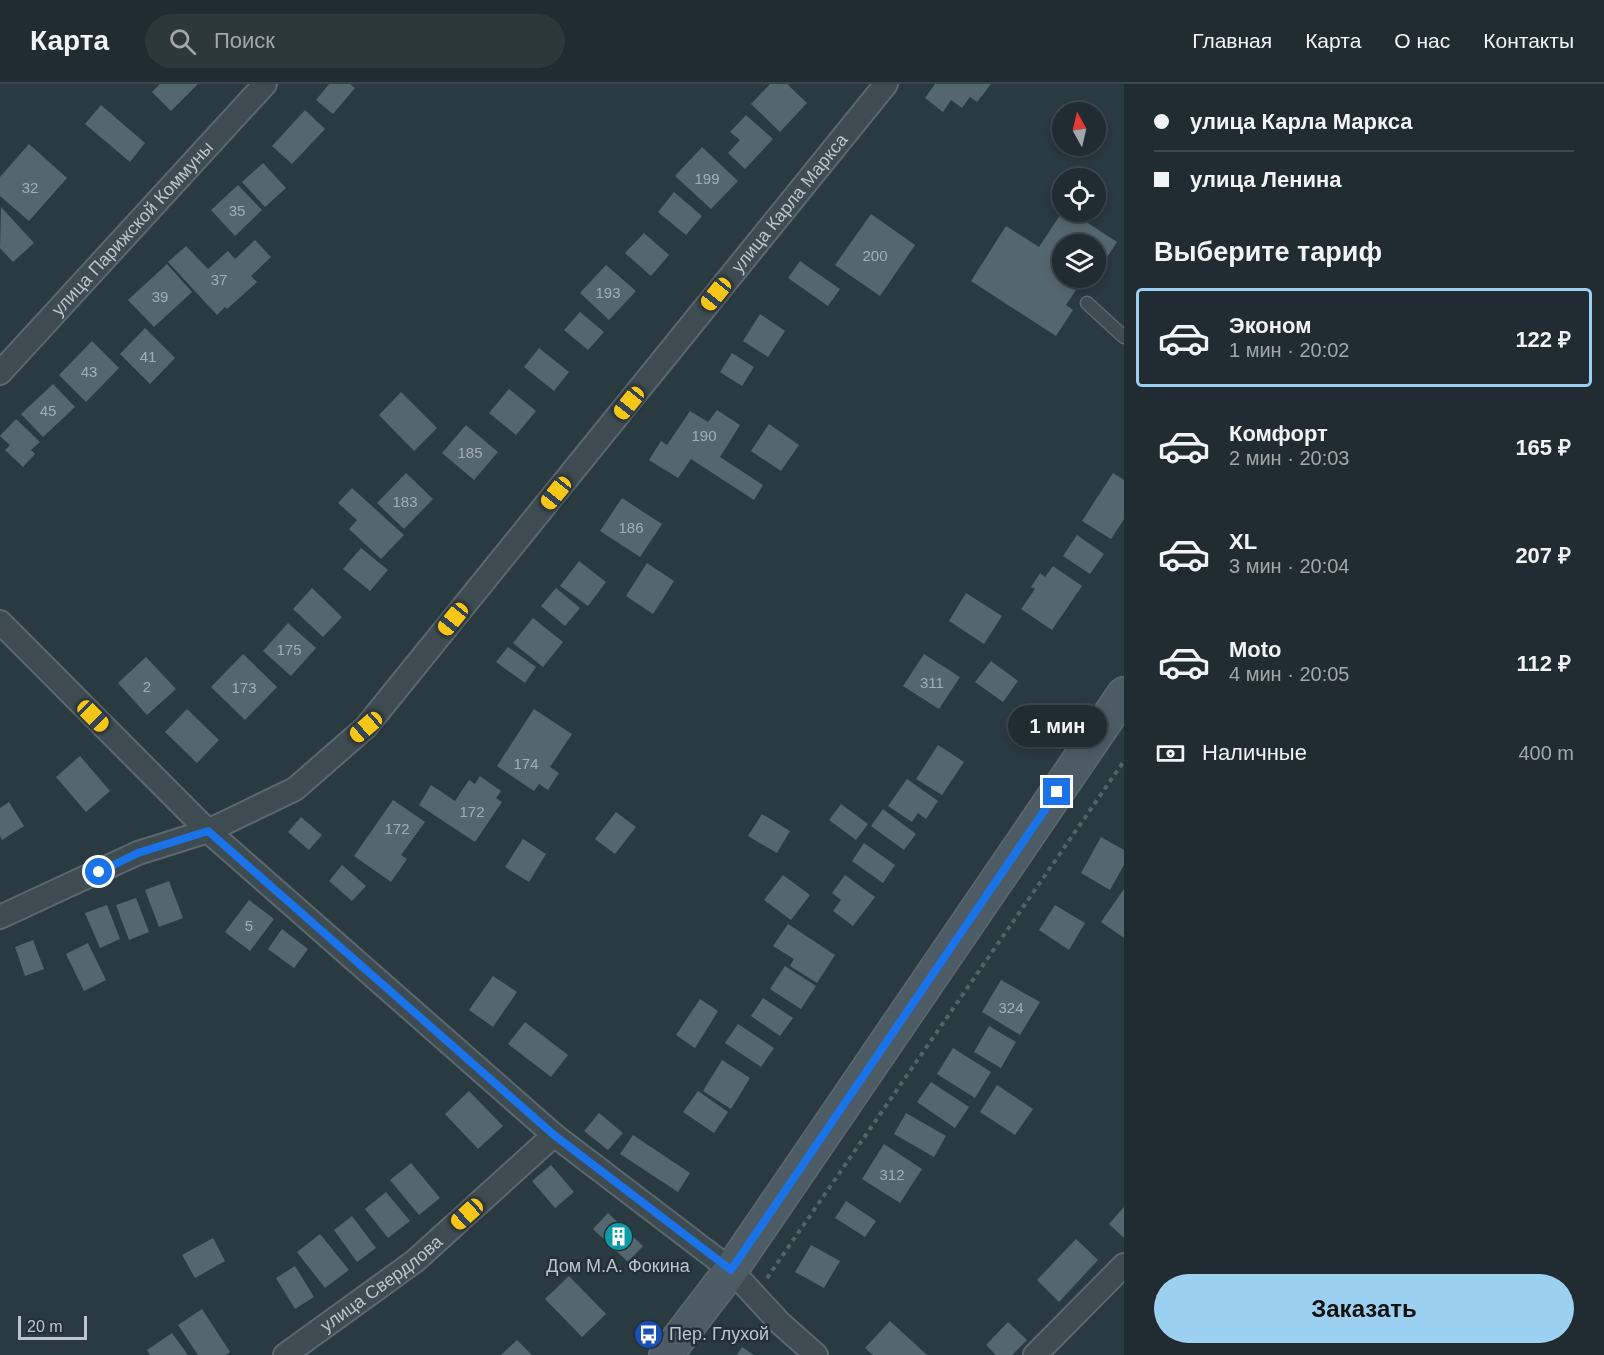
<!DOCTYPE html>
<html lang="ru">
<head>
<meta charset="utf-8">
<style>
  :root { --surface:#202c31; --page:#2d383d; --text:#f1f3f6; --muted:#a2a7ab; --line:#3d484d; --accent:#9cd0f0 }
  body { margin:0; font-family:Arial,sans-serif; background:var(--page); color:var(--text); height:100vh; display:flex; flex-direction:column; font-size:22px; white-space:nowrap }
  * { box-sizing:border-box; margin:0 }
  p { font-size:20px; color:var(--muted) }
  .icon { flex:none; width:33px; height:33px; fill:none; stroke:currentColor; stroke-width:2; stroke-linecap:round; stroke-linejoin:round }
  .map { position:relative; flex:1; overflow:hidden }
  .drawer { display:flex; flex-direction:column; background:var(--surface); width:480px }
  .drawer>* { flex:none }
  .hud { display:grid; align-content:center; height:132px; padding:0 30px; background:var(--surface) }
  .needle { width:39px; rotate:352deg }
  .fabs { position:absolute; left:1052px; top:18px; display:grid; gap:12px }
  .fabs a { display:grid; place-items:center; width:54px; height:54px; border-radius:50%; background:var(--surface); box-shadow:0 3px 9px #0003,0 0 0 2px var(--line); font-size:30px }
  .scale { position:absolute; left:18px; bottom:15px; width:69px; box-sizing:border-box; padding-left:6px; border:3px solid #bbc5cb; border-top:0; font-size:16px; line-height:21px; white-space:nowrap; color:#bbc5cb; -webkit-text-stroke:4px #233037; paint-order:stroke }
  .end { position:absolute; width:27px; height:27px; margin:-14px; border:8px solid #1a73e8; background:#fff; box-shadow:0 0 0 3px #fff }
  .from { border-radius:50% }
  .bubble { position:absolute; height:42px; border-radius:21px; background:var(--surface); box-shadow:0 3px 9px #0003,0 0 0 2px var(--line); font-size:20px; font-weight:700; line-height:42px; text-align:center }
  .car { position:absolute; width:18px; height:36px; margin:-18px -9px; border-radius:8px; box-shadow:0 0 4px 2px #0007; background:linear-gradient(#f5c518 24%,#345 0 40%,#f5c518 0 76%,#345 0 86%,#f5c518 0) }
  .hud b { display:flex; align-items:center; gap:21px; height:57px; font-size:22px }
  .hud b+b { border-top:2px solid var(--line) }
  .hud i { width:15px; height:15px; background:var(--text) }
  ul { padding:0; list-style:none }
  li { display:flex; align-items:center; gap:18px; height:99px; margin:0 12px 9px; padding:0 18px; border:3px solid transparent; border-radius:6px }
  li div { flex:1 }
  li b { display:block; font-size:22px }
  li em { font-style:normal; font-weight:700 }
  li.active { border-color:var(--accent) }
  li>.icon { width:54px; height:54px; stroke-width:1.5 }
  h2 { padding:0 30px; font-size:27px; line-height:72px }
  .pay { display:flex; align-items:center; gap:15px; height:66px; padding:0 30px; font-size:22px }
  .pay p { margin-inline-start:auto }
  .action { display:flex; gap:12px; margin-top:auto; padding:12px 30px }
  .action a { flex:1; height:69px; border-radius:36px; background:var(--accent); color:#111; font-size:24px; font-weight:700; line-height:69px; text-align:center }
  header { display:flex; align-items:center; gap:36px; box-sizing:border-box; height:84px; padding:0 30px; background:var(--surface); border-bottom:2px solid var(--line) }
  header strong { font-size:28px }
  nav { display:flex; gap:33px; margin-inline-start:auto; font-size:21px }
  .search { width:420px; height:54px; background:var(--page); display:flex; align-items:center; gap:15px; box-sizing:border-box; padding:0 21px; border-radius:33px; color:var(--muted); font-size:22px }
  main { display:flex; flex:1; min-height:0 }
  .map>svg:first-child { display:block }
  .building { fill:#55676e }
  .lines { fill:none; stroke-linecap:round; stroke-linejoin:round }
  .lane-casing { stroke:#5c686f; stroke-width:15 }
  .street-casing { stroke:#5c686f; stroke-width:26 }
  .secondary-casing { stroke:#5c686f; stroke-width:36 }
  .path { stroke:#516563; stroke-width:4; stroke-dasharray:4.5 4.5; stroke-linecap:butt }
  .lane { stroke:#3e4b51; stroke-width:12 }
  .street { stroke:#3e4b51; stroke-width:22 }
  .secondary { stroke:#4c5b64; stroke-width:33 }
  .route { stroke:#1a73e8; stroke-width:8 }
  .labels { text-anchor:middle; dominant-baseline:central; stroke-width:5; stroke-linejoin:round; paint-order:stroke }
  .number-label { font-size:15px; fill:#a2aeb4 }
  .street-label { font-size:18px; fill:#bbc5cb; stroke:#233037 }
  .poi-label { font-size:18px; fill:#bbc5cb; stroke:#233037 }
</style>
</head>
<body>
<header>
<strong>Карта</strong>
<div class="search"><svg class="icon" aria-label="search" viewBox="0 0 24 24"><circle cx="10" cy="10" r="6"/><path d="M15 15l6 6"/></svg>Поиск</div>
<nav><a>Главная</a><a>Карта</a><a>О нас</a><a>Контакты</a></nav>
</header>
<main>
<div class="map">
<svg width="1124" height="1271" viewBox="0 0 1124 1271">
  <rect width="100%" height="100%" fill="#2a3a41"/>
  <!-- building -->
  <path class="building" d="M160,0H198L171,27L152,8Z
    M329,0H350L355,4L333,30L316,16Z
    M770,0H787L807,19L780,48L751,20Z
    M935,0H991L977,18L970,13L962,24L951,16L943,28L925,14Z
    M101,21L145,59L130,78L85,40Z
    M305,26L325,45L292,80L272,62Z
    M746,31L773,55L745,85L728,69L740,56L730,48Z
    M29,60L67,94L29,137L0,112V93Z
    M702,63L738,97L711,125L675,92Z
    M263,79L286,104L265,123L242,98Z
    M238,101L262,126L235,152L211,126Z
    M674,108L702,132L686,151L658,128Z
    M1,123L34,159L13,178L0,164Z
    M1062,128H1071L1117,158L1100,184L1095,180V160H1062V194H1084L1066,221L1073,226L1056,252L971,197L1006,142L1039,163Z
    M871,130L915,161L880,212L835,181Z
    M644,149L669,171L651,192L625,169Z
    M255,156L271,173L251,192L257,198L227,225L225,223L217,231L168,178L186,162L208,185L228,167L235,175Z
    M800,177L840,205L828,222L788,194Z
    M167,180L192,208L154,243L128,216Z
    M606,181L636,207L609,236L580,209Z
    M580,228L604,248L588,266L564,246Z
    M760,230L785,247L768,273L743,257Z
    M145,244L175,274L150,300L120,270Z
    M92,257L119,284L86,318L59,291Z
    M539,264L569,288L554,307L524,283Z
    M732,269L754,283L742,302L720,288Z
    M53,300L75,323L43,353L21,330Z
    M509,305L536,327L516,351L489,329Z
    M401,308L437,344L414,367L379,331Z
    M717,326L740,341L720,373L763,401L754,416L691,375L678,394L649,376L661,357L667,361L690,327L708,338Z
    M16,335L40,358L31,366L35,370L23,383L5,366L10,361L0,352Z
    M769,340L799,361L781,387L751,367Z
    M466,341L498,368L474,396L442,369Z
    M406,389L433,415L404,445L377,419Z
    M1113,389L1124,396V435L1111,455L1082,437Z
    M352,404L404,451L381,475L349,445L357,436L338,419Z
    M622,414L662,440L640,473L600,447Z
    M1077,451L1104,470L1090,490L1063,472Z
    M361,464L388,486L370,507L343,485Z
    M579,477L606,498L588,522L560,502Z
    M647,479L674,497L653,530L626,512Z
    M1053,482L1082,502L1052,546L1021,525L1035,505L1031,503L1040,489L1045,493Z
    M312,504L342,533L323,553L293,525Z
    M556,504L580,524L565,542L541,522Z
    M966,509L1002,532L984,560L949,537Z
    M533,534L563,558L543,583L513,559Z
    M288,539L316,564L291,592L263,567Z
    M508,563L536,583L525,599L496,578Z
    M243,570L277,603L245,636L211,603Z
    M924,570L960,593L939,625L903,602Z
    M146,573L176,605L147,631L118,599Z
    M991,577L1018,597L1003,618L975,598Z
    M187,625L219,656L197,679L165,648Z
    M534,625L572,650L550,683L559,689L548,706L539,700L534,707L497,682Z
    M938,661L964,678L942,711L916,695Z
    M80,672L110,707L86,728L56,693Z
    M480,692L501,707L496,714L502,718L475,758L419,721L431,701L455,717L469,696L475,700Z
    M907,695L938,717L926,735L918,729L912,738L888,722Z
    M393,716L425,738L401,771L407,775L391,798L354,772Z
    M9,718L24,742L2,756L0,752V724Z
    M841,720L868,740L856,756L829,736Z
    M883,725L916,750L904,766L871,742Z
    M616,728L636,743L615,770L595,755Z
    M762,730L790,747L777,769L748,752Z
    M301,733L322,751L309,766L288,748Z
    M1101,753L1124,766V781L1110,806L1081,789Z
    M523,755L546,770L529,798L505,783Z
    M864,759L895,781L883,799L852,777Z
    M342,781L366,802L352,817L329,797Z
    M783,791L810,811L791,836L764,816Z
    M845,791L875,813L853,842L833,827L841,816L832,809Z
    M169,797L183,834L159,843L145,806Z
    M1124,805V854L1101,838Z
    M136,814L149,848L129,856L116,821Z
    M249,816L274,835L250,867L225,848Z
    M107,821L120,855L100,864L85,829Z
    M1055,821L1085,839L1069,866L1039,846Z
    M788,840L835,871L817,899L790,882L794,875L773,862Z
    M282,845L308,865L294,884L268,865Z
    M33,856L44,885L25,892L15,863Z
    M88,859L106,896L84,907L66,870Z
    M785,882L816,902L801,925L770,905Z
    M493,892L517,908L493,943L469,926Z
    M1001,896L1040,918L1020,951L982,928Z
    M763,914L793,934L780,952L751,932Z
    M700,915L718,927L695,964L676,951Z
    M525,938L568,971L551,993L508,960Z
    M738,940L774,964L761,983L725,959Z
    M989,942L1016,958L1001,984L974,968Z
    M953,964L991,988L975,1014L937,990Z
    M722,976L750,994L731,1025L703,1007Z
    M931,998L969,1023L955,1044L917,1018Z
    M997,1001L1033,1025L1015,1051L980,1028Z
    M469,1007L503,1042L478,1065L445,1030Z
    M698,1007L728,1028L714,1049L683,1028Z
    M599,1029L623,1049L608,1066L584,1047Z
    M906,1029L946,1052L934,1073L894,1050Z
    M633,1051L690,1089L678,1108L620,1070Z
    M884,1060L922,1085L900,1119L862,1095Z
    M411,1079L440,1114L419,1131L390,1096Z
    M551,1081L574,1108L555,1124L532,1097Z
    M386,1108L410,1137L388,1154L365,1125Z
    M846,1117L876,1137L865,1153L835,1134Z
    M1124,1123V1154L1109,1140Z
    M608,1129L643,1162L628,1178L593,1145Z
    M352,1132L376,1164L357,1178L334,1146Z
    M320,1150L349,1186L325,1204L297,1168Z
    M213,1154L225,1177L195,1194L182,1171Z
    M1076,1155L1098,1176L1059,1218L1037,1196Z
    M811,1161L840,1177L824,1204L795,1188Z
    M295,1182L314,1213L295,1225L276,1194Z
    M569,1192L606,1230L582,1253L545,1215Z
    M202,1225L230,1268L226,1271H198L178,1241Z
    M890,1237L927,1271H873L865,1264Z
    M1008,1238L1027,1256L1012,1271H996L986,1261Z
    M172,1249L188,1271H150L147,1266Z
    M517,1256L532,1271H501Z
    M742,1263L754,1271H737Z"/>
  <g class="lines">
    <defs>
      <path id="lane" d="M1087,219L1124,253"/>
      <g id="street">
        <path id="s1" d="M0,289L265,0"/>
        <path d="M0,538L208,747L554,1051L731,1186L780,1239L816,1271"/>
        <path id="s2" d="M0,833L138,769L208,747L295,705L366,643L886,0"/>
        <path id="s3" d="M285,1271L415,1177L554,1051"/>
        <path d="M1035,1271L1124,1181"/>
      </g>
      <path id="secondary" d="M666,1271L731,1186L1124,610"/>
    </defs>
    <!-- lane casing -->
    <use href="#lane" class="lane-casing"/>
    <!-- street casing -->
    <use href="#street" class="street-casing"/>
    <!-- secondary casing -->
    <use href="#secondary" class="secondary-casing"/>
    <!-- path -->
    <path class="path" d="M767,1194L1124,677"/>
    <!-- lane -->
    <use href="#lane" class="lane"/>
    <!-- street -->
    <use href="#street" class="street"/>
    <!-- secondary -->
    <use href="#secondary" class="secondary"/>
  </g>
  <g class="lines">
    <!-- route -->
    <path class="route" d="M99,788L138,769L208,747L554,1051L731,1186L1057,708"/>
  </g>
  <!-- icons -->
  <defs>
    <symbol id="building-disc" viewBox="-11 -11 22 22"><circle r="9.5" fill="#0f9aa8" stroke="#233037"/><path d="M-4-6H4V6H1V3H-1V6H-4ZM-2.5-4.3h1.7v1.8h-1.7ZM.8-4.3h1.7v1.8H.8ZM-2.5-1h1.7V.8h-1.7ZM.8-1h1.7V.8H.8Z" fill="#fff"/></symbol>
    <symbol id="bus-disc" viewBox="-11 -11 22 22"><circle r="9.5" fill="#1a4fb4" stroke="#233037"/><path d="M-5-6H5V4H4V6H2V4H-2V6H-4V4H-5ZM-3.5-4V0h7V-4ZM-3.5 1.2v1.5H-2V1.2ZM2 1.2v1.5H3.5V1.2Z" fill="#fff"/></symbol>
  </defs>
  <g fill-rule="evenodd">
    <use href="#building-disc" x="602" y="1136" width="33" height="33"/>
    <use href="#bus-disc" x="632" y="1234" width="33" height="33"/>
  </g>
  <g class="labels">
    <!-- number labels -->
    <g class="number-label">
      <text x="707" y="94">199</text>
      <text x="30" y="103">32</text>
      <text x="237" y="126">35</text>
      <text x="875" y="171">200</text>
      <text x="219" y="195">37</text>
      <text x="608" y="208">193</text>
      <text x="160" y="212">39</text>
      <text x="148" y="272">41</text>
      <text x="89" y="287">43</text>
      <text x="48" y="326">45</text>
      <text x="704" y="351">190</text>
      <text x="470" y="368">185</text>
      <text x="405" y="417">183</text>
      <text x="631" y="443">186</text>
      <text x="289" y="565">175</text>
      <text x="932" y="598">311</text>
      <text x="147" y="602">2</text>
      <text x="244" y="603">173</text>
      <text x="526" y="679">174</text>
      <text x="472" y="727">172</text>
      <text x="397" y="744">172</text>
      <text x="249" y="841">5</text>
      <text x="1011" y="923">324</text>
      <text x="892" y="1090">312</text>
    </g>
    <!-- street labels -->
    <g class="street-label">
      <text stroke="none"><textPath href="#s2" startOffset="1090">улица Карла Маркса</textPath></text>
      <text stroke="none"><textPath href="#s1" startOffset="196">улица Парижской Коммуны</textPath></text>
      <text stroke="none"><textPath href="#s3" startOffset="120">улица Свердлова</textPath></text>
    </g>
    <!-- poi labels -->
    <g class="poi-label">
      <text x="618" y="1182">Дом М.А. Фокина</text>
      <text x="669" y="1250" text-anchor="start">Пер. Глухой</text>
    </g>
  </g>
</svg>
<div class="fabs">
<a><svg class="needle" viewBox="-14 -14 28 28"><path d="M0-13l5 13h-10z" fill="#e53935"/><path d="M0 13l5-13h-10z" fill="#a2a7ab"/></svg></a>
<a><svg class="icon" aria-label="locate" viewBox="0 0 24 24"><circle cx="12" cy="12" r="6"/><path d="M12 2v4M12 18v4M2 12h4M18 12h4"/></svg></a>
<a><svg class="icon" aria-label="layers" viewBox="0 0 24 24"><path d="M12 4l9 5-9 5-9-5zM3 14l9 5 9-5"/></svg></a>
</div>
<div class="scale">20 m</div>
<i class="end from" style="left:99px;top:788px"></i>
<i class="end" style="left:1057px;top:708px"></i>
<div class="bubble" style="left:1008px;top:621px;width:99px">1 мин</div>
<i class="car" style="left:716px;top:210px;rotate:219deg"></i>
<i class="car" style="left:629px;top:319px;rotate:219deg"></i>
<i class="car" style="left:556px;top:409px;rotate:219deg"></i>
<i class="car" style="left:453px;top:535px;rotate:219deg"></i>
<i class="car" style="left:93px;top:632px;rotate:135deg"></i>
<i class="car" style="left:366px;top:643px;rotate:229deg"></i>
<i class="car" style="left:467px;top:1130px;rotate:228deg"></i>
</div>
<section class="drawer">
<div class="hud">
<b><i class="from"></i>улица Карла Маркса</b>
<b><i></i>улица Ленина</b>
</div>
<h2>Выберите тариф</h2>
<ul>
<li class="active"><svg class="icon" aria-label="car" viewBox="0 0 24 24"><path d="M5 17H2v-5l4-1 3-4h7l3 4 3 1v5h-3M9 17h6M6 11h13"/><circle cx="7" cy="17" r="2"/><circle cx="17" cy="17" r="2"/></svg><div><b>Эконом</b><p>1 мин · 20:02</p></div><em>122 ₽</em></li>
<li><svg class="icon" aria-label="car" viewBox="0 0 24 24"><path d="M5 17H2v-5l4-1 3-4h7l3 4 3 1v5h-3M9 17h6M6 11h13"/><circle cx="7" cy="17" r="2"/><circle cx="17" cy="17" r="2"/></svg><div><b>Комфорт</b><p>2 мин · 20:03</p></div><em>165 ₽</em></li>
<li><svg class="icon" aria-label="car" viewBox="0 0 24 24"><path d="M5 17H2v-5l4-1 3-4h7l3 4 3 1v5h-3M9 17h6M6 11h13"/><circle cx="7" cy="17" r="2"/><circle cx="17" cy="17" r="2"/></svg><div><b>XL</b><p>3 мин · 20:04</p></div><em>207 ₽</em></li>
<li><svg class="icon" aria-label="car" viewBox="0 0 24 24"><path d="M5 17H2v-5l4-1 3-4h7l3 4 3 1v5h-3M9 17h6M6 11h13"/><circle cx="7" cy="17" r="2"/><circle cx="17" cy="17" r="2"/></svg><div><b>Moto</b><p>4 мин · 20:05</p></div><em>112 ₽</em></li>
</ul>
<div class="pay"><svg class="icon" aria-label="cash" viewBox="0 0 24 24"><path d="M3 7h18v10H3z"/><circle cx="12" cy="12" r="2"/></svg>Наличные<p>400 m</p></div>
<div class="action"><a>Заказать</a></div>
</section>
</main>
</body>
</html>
